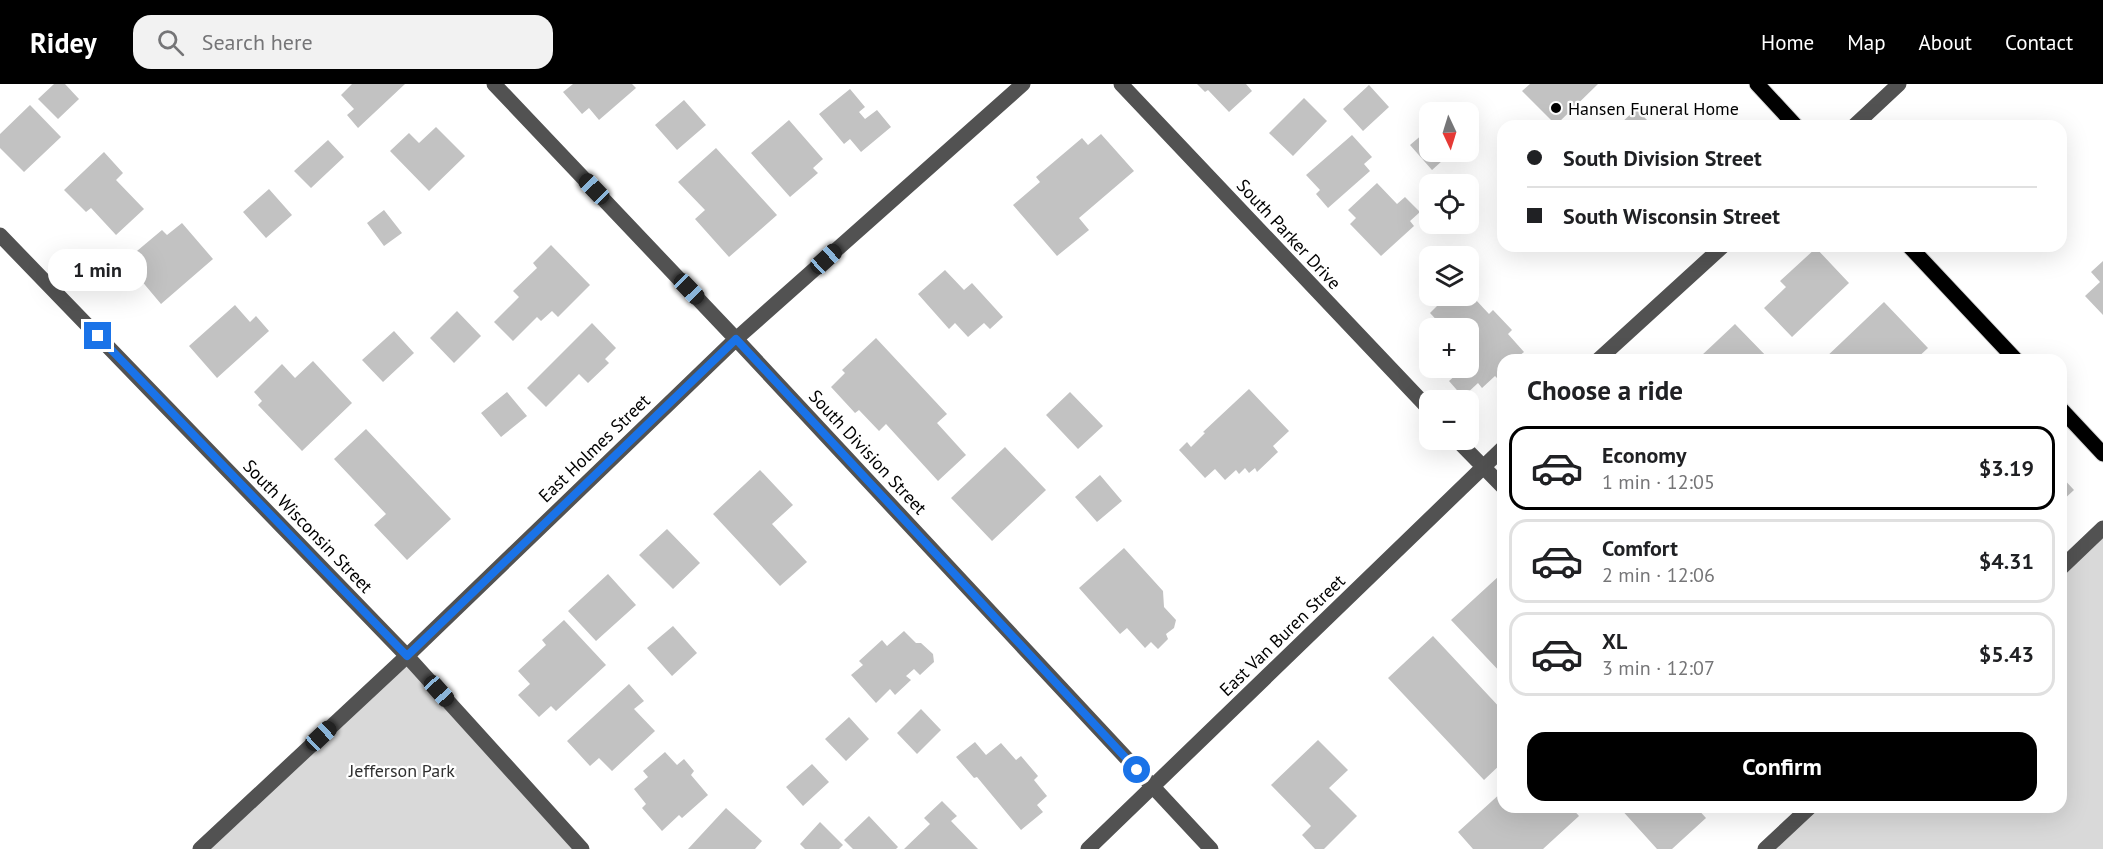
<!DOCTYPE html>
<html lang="en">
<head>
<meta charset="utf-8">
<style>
  :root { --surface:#fff; --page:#f2f2f2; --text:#202124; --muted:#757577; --line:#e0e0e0; --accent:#000 }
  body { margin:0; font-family:"PT Sans",sans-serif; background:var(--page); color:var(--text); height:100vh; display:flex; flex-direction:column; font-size:22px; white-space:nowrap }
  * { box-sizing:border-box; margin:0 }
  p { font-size:20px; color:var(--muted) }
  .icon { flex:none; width:33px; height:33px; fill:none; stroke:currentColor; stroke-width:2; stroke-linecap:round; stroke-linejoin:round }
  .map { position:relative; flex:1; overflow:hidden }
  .panel { position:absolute; left:1497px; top:270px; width:570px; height:459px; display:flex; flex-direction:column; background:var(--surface); border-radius:18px; box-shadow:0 6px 24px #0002 }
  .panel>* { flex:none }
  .banner { position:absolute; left:1497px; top:36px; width:570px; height:132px; border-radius:18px; box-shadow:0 6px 24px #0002; display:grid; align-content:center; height:132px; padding:0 30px; background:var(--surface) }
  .needle { width:39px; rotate:176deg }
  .tools { position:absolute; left:1419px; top:18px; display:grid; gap:12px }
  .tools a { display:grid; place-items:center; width:60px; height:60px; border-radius:12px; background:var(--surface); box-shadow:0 6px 24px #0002; font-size:30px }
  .end { position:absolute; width:27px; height:27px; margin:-14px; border:8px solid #1a73e8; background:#fff; box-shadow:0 0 0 3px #fff }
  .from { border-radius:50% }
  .bubble { position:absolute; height:42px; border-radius:18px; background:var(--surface); box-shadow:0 6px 24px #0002; font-size:20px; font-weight:600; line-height:42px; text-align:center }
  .car { position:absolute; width:18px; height:36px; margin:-18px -9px; border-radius:8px; box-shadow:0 0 4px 2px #0007; background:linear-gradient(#222 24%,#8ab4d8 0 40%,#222 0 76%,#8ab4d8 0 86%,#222 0) }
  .banner b { display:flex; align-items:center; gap:21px; height:57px; font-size:22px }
  .banner b+b { border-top:2px solid var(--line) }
  .banner i { width:15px; height:15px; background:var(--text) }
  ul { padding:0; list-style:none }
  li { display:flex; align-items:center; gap:18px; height:84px; margin:0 12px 9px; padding:0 18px; border:3px solid var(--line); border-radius:18px }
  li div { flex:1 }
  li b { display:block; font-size:22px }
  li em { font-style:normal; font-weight:600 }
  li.current { border-color:var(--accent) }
  li>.icon { width:54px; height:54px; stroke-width:1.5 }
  h2 { padding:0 30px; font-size:27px; line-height:72px }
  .primary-button { display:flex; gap:12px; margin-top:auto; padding:12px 30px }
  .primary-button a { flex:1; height:69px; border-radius:18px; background:var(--accent); color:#fff; font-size:24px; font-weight:600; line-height:69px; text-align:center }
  header { display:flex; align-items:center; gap:36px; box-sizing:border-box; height:84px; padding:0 30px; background:var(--accent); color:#fff }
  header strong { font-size:28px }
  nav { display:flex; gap:33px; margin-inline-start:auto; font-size:21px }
  .search { width:420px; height:54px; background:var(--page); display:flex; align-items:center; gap:15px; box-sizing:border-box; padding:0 21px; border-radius:18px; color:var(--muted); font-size:22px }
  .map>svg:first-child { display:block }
  .green { fill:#d9d9d9 }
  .building { fill:#c2c2c2 }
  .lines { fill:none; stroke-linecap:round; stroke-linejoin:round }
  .major-casing { stroke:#dbdbdb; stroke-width:17 }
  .minor { stroke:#525252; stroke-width:15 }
  .major { stroke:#000; stroke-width:15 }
  .route { stroke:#1a73e8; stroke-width:8 }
  .poi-dot { fill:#000; stroke:#fff; stroke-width:2 }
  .labels { text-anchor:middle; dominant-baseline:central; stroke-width:4.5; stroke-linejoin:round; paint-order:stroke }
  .poi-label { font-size:18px; fill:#000; stroke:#fff; text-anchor:start }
  .street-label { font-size:18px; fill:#000; stroke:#fff }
  .park-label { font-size:18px; fill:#303030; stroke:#fff }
</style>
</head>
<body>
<header>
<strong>Ridey</strong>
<div class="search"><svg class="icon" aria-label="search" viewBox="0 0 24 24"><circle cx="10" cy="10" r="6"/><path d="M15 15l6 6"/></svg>Search here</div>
<nav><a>Home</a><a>Map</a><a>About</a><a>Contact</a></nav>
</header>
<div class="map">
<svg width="2103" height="765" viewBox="0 0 2103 765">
  <rect width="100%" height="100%" fill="#fff"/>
  <!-- green -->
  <path class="green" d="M2103,444V765H1765L1809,723H2061V484Z
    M407,572L582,765H200Z"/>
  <!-- building -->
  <path class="building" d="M54,0H65L79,15L58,35L38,15Z
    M352,0H405L358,44L347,31L354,25L341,11Z
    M573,0H632L636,4L599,36L589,24L582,30L563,8Z
    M1197,0H1246L1252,7L1229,28L1208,6L1205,8Z
    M1530,0H1598L1556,41L1522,7Z
    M1369,1L1389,23L1363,47L1343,25Z
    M850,5L865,23L859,28L865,35L877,26L891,43L861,68L850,55L844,60L819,30Z
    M1304,14L1327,37L1293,72L1269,49Z
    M684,16L706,41L677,66L655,41Z
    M30,21L61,53L24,88L0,64V50Z
    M1636,25L1653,42H1618Z
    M789,36L823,75L813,84L818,89L790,113L751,69Z
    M436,43L465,72L429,107L390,67L409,49L419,59Z
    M1430,44V68H1452L1432,86L1410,61Z
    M1101,50L1134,87L1079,134L1089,146L1057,172L1013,121L1040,98L1036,93L1082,54L1088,61Z
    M1352,51L1372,73L1364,80L1370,87L1328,124L1316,110L1320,106L1306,91Z
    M328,56L344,73L311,104L294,87Z
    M716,64L777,131L729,173L695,135L705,126L678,98Z
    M104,68L123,89L116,96L144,125L116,151L91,124L86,128L64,106Z
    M1377,99L1397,120L1405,113L1420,128L1410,137L1414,142L1381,172L1350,140L1356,134L1348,126Z
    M269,105L292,131L266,154L243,128Z
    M384,126L402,149L384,162L367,139Z
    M182,139L213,175L161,220L135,189L141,183L131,172L162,146L167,151Z
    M551,161L590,201L558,233L552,227L541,237L537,233L513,257L494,238L519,213L513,207L537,184L533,179Z
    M1816,164L1849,199L1792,253L1764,224L1786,203L1780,197Z
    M2103,177V231L2085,212L2100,198L2091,188Z
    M945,186L964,206L972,199L1003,233L990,245L984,239L968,253L955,239L949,245L918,210Z
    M1439,212H1466L1472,218L1475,215L1489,230L1493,226L1512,246L1508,250L1524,268L1514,276H1503V291L1498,295L1495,292L1482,304L1478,299L1463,313L1449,297L1464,284H1468V244H1444L1430,229L1438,221L1434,216Z
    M1884,218L1928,264L1915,276H1823Z
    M235,221L250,238L256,232L269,247L217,294L189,262Z
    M457,227L481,252L454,279L430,254Z
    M592,239L616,264L605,275L609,279L588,299L579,290L546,323L527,304Z
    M1735,240L1770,276H1704L1701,272Z
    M394,247L414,269L383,298L362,276Z
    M876,254L947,330L937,339L966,371L938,397L886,340L879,347L859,326L855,329L831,303L845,289L842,286Z
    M313,277L352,319L302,367L258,321L262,317L254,308L282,280L295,294Z
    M1249,305L1289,347L1273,362L1278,368L1257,388L1255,384L1249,389L1245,384L1239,390L1236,386L1225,396L1215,385L1205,394L1179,366L1187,358L1191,363L1205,349L1203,348Z
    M507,308L527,332L501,353L481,329Z
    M1070,308L1103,342L1078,365L1046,331Z
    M366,345L451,435L407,476L374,441L386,430L334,375Z
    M1005,363L1046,406L992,457L951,414Z
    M760,386L793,421L772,440L807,478L780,502L713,430Z
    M1100,391L1122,417L1097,438L1075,413Z
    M2061,392L2074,406L2061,418Z
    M667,445L700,479L673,505L639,471Z
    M1124,464L1163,507L1164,523L1176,536L1174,544L1166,550L1168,555L1158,565L1151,558L1145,564L1127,544L1120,550L1079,504Z
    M608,490L636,521L596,557L568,527Z
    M1499,492L1503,496V591L1451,536Z
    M564,536L606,581L556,627L551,622L539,633L518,611L530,600L518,587L546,561L542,556Z
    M673,542L697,569L672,592L647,564Z
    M904,547L916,559H921L933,570L934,578L920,591L914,585L906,592L911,596L895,611L890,605L876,619L851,591L863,581L859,577L882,556L887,562Z
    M1433,552L1503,627V678L1484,696L1388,594Z
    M629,600L644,617L634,625L655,647L612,687L599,674L590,682L567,657Z
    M921,625L941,646L917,670L897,649Z
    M849,633L869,655L846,677L825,655Z
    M1318,656L1348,686L1329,704L1357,732L1324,765H1315L1302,751L1311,742L1271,701Z
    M975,658L986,671L1001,659L1016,676L1021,672L1038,692L1034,696L1047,712L1037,721L1043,728L1021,746L977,693L974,694L956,673Z
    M665,668L677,681L684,675L694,687L691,691L708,711L682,734L679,731L662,747L642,724L646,720L634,705L648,693L643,687Z
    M812,680L829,698L803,722L786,703Z
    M1503,707V723H1571L1579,732L1543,765H1473L1458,748Z
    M942,717L957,732L951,737L978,765H904L930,740L924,734Z
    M1619,723H1696L1706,734L1672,765H1657Z
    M726,724L762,757L755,765H688Z
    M869,732L898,763L896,765H853L844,756Z
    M820,738L843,761L839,765H805L800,760Z"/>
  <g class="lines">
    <defs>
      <path id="major" d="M1757,0L1796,42
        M1909,162L2016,276
        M2061,325L2103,370"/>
    </defs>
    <!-- major casing -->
    <use href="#major" class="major-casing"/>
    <!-- minor -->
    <path class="minor" d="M494,0L736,255L1211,765
      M1121,0L1430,326
      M1854,42L1899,0
      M0,151L407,572L582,765
      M1598,276L1723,162
      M1457,356L1503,403
      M2061,484L2103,444
      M200,765L407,572L736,255L1023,0
      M1088,765L1503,364
      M1765,765L1810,723"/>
    <!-- major -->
    <use href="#major" class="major"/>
  </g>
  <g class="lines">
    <!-- route -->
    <path class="route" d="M98,252L407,572L736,255L1137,686"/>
  </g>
  <!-- markers -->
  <circle class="poi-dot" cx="1556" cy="24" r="6"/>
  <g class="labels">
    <!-- poi labels -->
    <g class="poi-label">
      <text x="1568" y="24">Hansen Funeral Home</text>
    </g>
    <!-- street labels -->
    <g class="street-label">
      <text transform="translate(1289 150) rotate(47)">South Parker Drive</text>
      <text transform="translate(594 364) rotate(-44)">East Holmes Street</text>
      <text transform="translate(868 368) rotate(47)">South Division Street</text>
      <text transform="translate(308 442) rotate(46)">South Wisconsin Street</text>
      <text transform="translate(1282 551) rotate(-44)">East Van Buren Street</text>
    </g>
    <!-- park labels -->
    <g class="park-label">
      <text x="402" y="686">Jefferson Park</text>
    </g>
  </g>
</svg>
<div class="tools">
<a><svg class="needle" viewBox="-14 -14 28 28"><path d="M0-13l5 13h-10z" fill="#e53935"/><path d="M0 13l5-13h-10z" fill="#757577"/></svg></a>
<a><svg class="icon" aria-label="locate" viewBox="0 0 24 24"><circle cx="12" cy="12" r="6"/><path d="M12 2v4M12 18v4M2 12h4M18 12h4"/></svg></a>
<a><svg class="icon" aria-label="layers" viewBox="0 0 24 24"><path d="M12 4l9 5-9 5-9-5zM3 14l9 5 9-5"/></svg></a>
<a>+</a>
<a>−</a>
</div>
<i class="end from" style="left:1137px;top:686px"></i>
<i class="end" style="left:98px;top:252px"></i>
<div class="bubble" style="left:48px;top:165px;width:99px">1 min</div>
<i class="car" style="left:594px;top:105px;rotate:316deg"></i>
<i class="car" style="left:826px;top:175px;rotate:48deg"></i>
<i class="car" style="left:689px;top:205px;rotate:136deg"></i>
<i class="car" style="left:439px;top:607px;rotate:138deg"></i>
<i class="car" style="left:321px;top:652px;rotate:47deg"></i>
<div class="banner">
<b><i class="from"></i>South Division Street</b>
<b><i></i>South Wisconsin Street</b>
</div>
<section class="panel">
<h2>Choose a ride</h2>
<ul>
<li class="current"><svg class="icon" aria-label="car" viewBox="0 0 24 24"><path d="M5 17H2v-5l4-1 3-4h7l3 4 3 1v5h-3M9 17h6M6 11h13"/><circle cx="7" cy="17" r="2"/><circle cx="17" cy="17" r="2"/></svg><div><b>Economy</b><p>1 min · 12:05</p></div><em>$3.19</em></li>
<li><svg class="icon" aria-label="car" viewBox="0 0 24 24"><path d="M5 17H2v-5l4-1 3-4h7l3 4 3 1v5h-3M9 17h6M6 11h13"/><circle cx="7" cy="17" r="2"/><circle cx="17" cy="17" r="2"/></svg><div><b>Comfort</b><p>2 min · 12:06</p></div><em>$4.31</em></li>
<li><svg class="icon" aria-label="car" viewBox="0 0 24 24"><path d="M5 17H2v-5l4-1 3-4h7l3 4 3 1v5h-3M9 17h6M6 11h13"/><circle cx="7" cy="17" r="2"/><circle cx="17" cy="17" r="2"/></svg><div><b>XL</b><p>3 min · 12:07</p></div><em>$5.43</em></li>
</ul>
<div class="primary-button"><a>Confirm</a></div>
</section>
</div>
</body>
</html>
